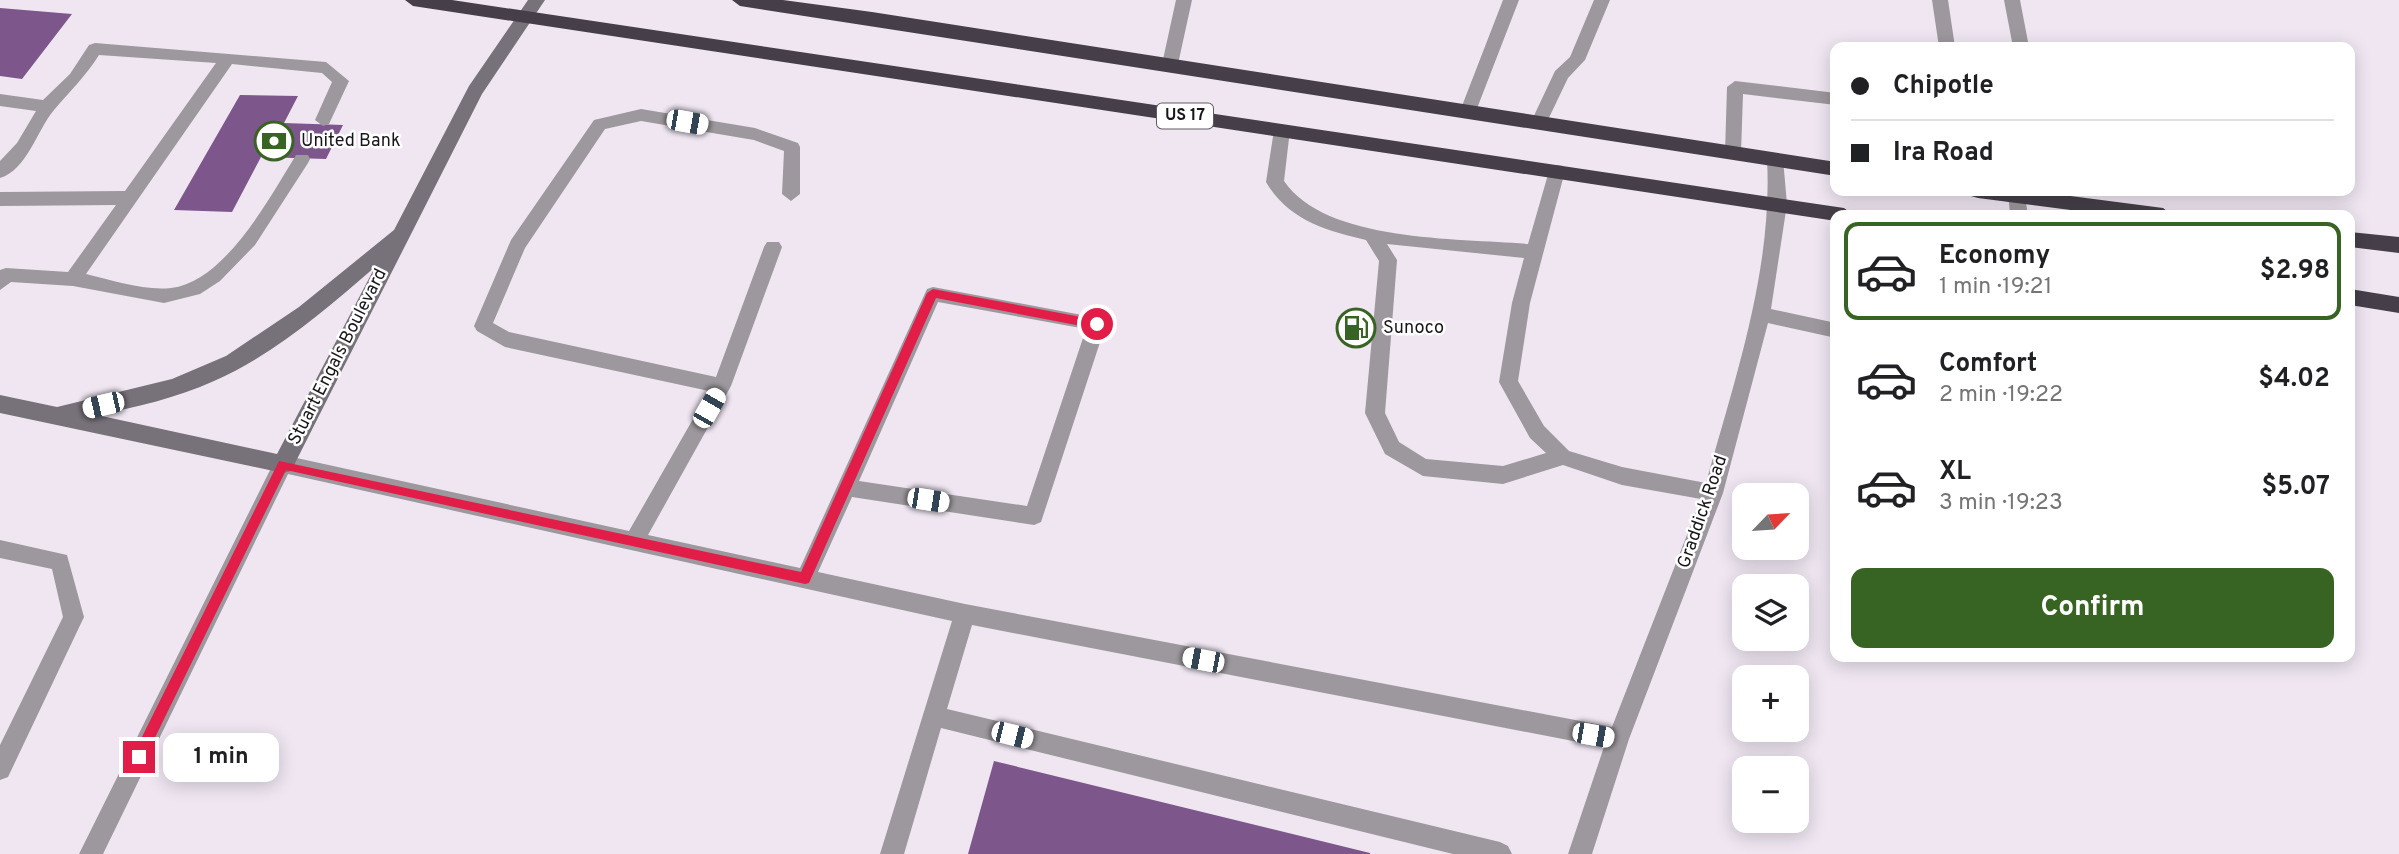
<!DOCTYPE html>
<html lang="en">
<head>
<meta charset="utf-8">
<style>
  :root { --surface:#fff; --page:#f6f6f6; --text:#202124; --muted:#757577; --line:#e0e0e0; --accent:#376423 }
  body { margin:0; font-family:Overpass,sans-serif; background:var(--page); color:var(--text); height:100vh; display:flex; flex-direction:column; font-size:26px; white-space:nowrap }
  * { box-sizing:border-box; margin:0 }
  p { font-size:23px; color:var(--muted) }
  .icon { flex:none; width:38px; height:38px; fill:none; stroke:currentColor; stroke-width:2; stroke-linecap:round; stroke-linejoin:round }
  .map { position:relative; flex:1; overflow:hidden }
  .details { position:absolute; left:1830px; top:210px; width:525px; height:452px; display:flex; flex-direction:column; background:var(--surface); border-radius:14px; box-shadow:0 4px 18px #0003 }
  .details>* { flex:none }
  .top-card { position:absolute; left:1830px; top:42px; width:525px; height:154px; border-radius:14px; box-shadow:0 4px 18px #0003; display:grid; align-content:center; height:154px; padding:0 21px; background:var(--surface) }
  .needle { width:46px; rotate:65deg }
  .buttons { position:absolute; left:1732px; top:483px; display:grid; gap:14px }
  .buttons a { display:grid; place-items:center; width:77px; height:77px; border-radius:14px; background:var(--surface); box-shadow:0 4px 18px #0003; font-size:35px }
  .end { position:absolute; width:32px; height:32px; margin:-16px; border:9px solid #e11d48; background:#fff; box-shadow:0 0 0 4px #fff }
  .from { border-radius:50% }
  .bubble { position:absolute; height:49px; border-radius:14px; background:var(--surface); box-shadow:0 4px 18px #0003; font-size:23px; font-weight:700; line-height:49px; text-align:center }
  .car { position:absolute; width:21px; height:42px; margin:-21px -10px; border-radius:9px; box-shadow:0 0 5px 2px #0007; background:linear-gradient(#fff 24%,#345 0 40%,#fff 0 76%,#345 0 86%,#fff 0) }
  .top-card b { display:flex; align-items:center; gap:24px; height:66px; font-size:26px }
  .top-card b+b { border-top:2px solid var(--line) }
  .top-card i { width:18px; height:18px; background:var(--text) }
  ul { padding:12px 0 0; list-style:none }
  li { display:flex; align-items:center; gap:21px; height:98px; margin:0 14px 10px; padding:0 7px; border:4px solid transparent; border-radius:14px }
  li div { flex:1 }
  li b { display:block; font-size:26px }
  li em { font-style:normal; font-weight:700 }
  li.selected { border-color:var(--accent) }
  li>.icon { width:63px; height:63px; stroke-width:1.5 }
  .button { display:flex; gap:14px; margin-top:auto; padding:14px 21px }
  .button a { flex:1; height:80px; border-radius:14px; background:var(--accent); color:#fff; font-size:28px; font-weight:700; line-height:80px; text-align:center }
  .map>svg:first-child { display:block }
  .building { fill:#7d568b }
  .lines { fill:none; stroke-linecap:round; stroke-linejoin:round }
  .lane { fill:#9c989d; fill-rule:evenodd }
  .secondary { fill:#777179; fill-rule:evenodd }
  .highway { fill:#463f49; fill-rule:evenodd }
  .route { fill:#e11d48 }
  .labels { text-anchor:middle; dominant-baseline:central; stroke-width:5; stroke-linejoin:round; paint-order:stroke }
  .shield { fill:#fff; stroke:#5e5c5f; stroke-width:2 }
  .shield-label { font-size:16px; font-weight:bold; fill:#19161a }
  .poi-label { font-size:18px; fill:#19161a; stroke:#fff; text-anchor:start }
  .street-label { font-size:18px; fill:#19161a; stroke:#fff }
</style>
</head>
<body>
<div class="map">
<svg width="2399" height="854" viewBox="0 0 2399 854">
  <rect width="100%" height="100%" fill="#efe6f2"/>
  <!-- building -->
  <path class="building" d="M0,8L72,14L22,79L0,76Z
    M240,95L298,96L284,123L343,125L326,159L261,157L232,212L174,210Z
    M994,761L1370,853V854H968Z"/>
  <g class="lines">
    <!-- lane -->
    <path class="lane" d="M1176,0H1192L1178,64L1170,70L1162,64Z
      M1503,0H1519L1476,111L1468,117L1462,115L1460,111Z
      M1594,0H1610L1585,60L1568,78L1545,126H1533L1531,122L1555,71L1570,57Z
      M1932,0H1948L1955,47H1939Z
      M2004,0H2020L2029,47H2013Z
      M95,43L326,62L349,81L329,124L323,126L315,120L332,82L322,73L232,64L86,274C112,280 144,291 171,288C225,282 270,197 296,155H308L310,159L308,163L255,245L220,281L200,294L164,303L73,286L11,282L0,290V270L6,268L68,272L116,205L0,206V192L125,191L216,63L99,55C85,77 70,91 54,110C37,130 27,170 0,178V161L17,143L36,111L0,106V94L43,100L70,74L89,45Z
      M1735,81L1836,93V105L1743,94L1741,153L1733,159L1725,153L1727,87Z
      M641,109L755,128L798,143L800,147V194L791,201L782,194L784,151L754,140L641,121L605,129L525,248L493,323L509,332L716,377L764,247L767,242H779L782,247L731,386L648,535L800,568L927,289L933,287L1103,319L1106,324L1041,522L1034,525L852,497L818,572L965,604L1612,727L1701,499L1622,485L1563,465L1503,484L1423,476L1385,454L1365,413L1379,261L1366,240C1326,231 1288,220 1266,182L1274,130L1282,124L1290,130L1284,181C1326,243 1460,238 1528,244L1549,171L1557,165L1563,166L1565,171L1530,303L1518,381L1544,426L1569,451L1622,467L1706,483C1735,378 1773,269 1767,159L1769,155L1775,153L1783,159L1787,204L1771,309L1836,323V338L1768,323L1723,493L1629,739L1592,854H1568L1604,747L972,625L947,709L1500,842L1508,846L1512,854H1453L941,728L904,854H880L952,621L288,474L103,854H79L276,458L283,455L629,531L709,391L505,347L477,331L474,326L511,240L594,120ZM1387,244L1524,258L1512,303L1499,382L1530,438L1546,453L1503,466L1426,459L1399,442L1385,413L1397,260ZM938,302L1086,329L1027,506L859,481Z
      M2008,191H2024L2028,215H2010Z
      M0,540L67,555L84,617L8,777L0,780V745L63,617L52,569L0,558Z"/>
    <!-- secondary -->
    <path class="secondary" d="M528,0H545L482,94L291,471L283,473L0,413V395L57,407L172,379L226,356L299,307L394,230L469,86ZM375,267L277,454L97,415C136,407 177,398 214,381C275,354 325,310 375,267Z"/>
    <!-- highway -->
    <path class="highway" d="M405,0H452L1844,208L1853,215H1836V221L413,6Z
      M732,0H783L872,12L1836,162V176L740,6Z
      M1969,191H2032L2163,208L2172,215H2109L1978,198L1971,196Z
      M2350,232L2399,237V253L2350,247Z
      M2350,289L2399,297V313L2350,305Z"/>
  </g>
  <!-- route -->
  <path class="route" d="M933,289L1097,320L1102,324L1097,329L936,298L809,583L805,584L286,470L143,762H134V753L279,461L801,572L927,293Z"/>
  <!-- icons -->
  <defs>
    <symbol id="bank-ring" viewBox="-11 -11 22 22"><circle r="9.5" fill="#fff" stroke="#376423" stroke-width="1.5"/><path d="M-6-4H6V4H-6ZM0-2.3a2.3 2.3 0 1 0 0 4.6a2.3 2.3 0 1 0 0-4.6Z" fill="#376423"/></symbol>
    <symbol id="fuel-ring" viewBox="-11 -11 22 22"><circle r="9.5" fill="#fff" stroke="#376423" stroke-width="1.5"/><path d="M-5.5-6h7V0h2V4h1.3V-2.5L3-4.5l.8-.8L6-3V5H2.5V1h-1V6h-7ZM-4.2-4.7v3.2H.2V-4.7Z" fill="#376423"/></symbol>
  </defs>
  <g fill-rule="evenodd">
    <use href="#bank-ring" x="252" y="119" width="44" height="44"/>
    <use href="#fuel-ring" x="1334" y="306" width="44" height="44"/>
  </g>
  <g class="labels">
    <!-- shield labels -->
    <rect class="shield" x="1157" y="103.5" width="56" height="25" rx="5"/>
    <g class="shield-label">
      <text x="1185" y="116">US 17</text>
    </g>
    <!-- poi labels -->
    <g class="poi-label">
      <text x="301" y="141">United Bank</text>
      <text x="1383" y="328">Sunoco</text>
    </g>
    <!-- street labels -->
    <g class="street-label">
      <text transform="translate(338 357) rotate(-63)">Stuart Engals Boulevard</text>
      <text transform="translate(1703 512) rotate(-71)">Graddick Road</text>
    </g>
  </g>
</svg>
<div class="buttons">
<a><svg class="needle" viewBox="-14 -14 28 28"><path d="M0-13l5 13h-10z" fill="#e53935"/><path d="M0 13l5-13h-10z" fill="#757577"/></svg></a>
<a><svg class="icon" aria-label="layers" viewBox="0 0 24 24"><path d="M12 4l9 5-9 5-9-5zM3 14l9 5 9-5"/></svg></a>
<a>+</a>
<a>−</a>
</div>
<i class="end from" style="left:1097px;top:324px"></i>
<i class="end" style="left:139px;top:757px"></i>
<div class="bubble" style="left:163px;top:733px;width:116px">1 min</div>
<i class="car" style="left:687px;top:122px;rotate:100deg"></i>
<i class="car" style="left:103px;top:405px;rotate:257deg"></i>
<i class="car" style="left:709px;top:408px;rotate:30deg"></i>
<i class="car" style="left:928px;top:500px;rotate:99deg"></i>
<i class="car" style="left:1203px;top:660px;rotate:281deg"></i>
<i class="car" style="left:1012px;top:735px;rotate:104deg"></i>
<i class="car" style="left:1593px;top:735px;rotate:100deg"></i>
<div class="top-card">
<b><i class="from"></i>Chipotle</b>
<b><i></i>Ira Road</b>
</div>
<section class="details">
<ul>
<li class="selected"><svg class="icon" aria-label="car" viewBox="0 0 24 24"><path d="M5 17H2v-5l4-1 3-4h7l3 4 3 1v5h-3M9 17h6M6 11h13"/><circle cx="7" cy="17" r="2"/><circle cx="17" cy="17" r="2"/></svg><div><b>Economy</b><p>1 min · 19:21</p></div><em>$2.98</em></li>
<li><svg class="icon" aria-label="car" viewBox="0 0 24 24"><path d="M5 17H2v-5l4-1 3-4h7l3 4 3 1v5h-3M9 17h6M6 11h13"/><circle cx="7" cy="17" r="2"/><circle cx="17" cy="17" r="2"/></svg><div><b>Comfort</b><p>2 min · 19:22</p></div><em>$4.02</em></li>
<li><svg class="icon" aria-label="car" viewBox="0 0 24 24"><path d="M5 17H2v-5l4-1 3-4h7l3 4 3 1v5h-3M9 17h6M6 11h13"/><circle cx="7" cy="17" r="2"/><circle cx="17" cy="17" r="2"/></svg><div><b>XL</b><p>3 min · 19:23</p></div><em>$5.07</em></li>
</ul>
<div class="button"><a>Confirm</a></div>
</section>
</div>
</body>
</html>
